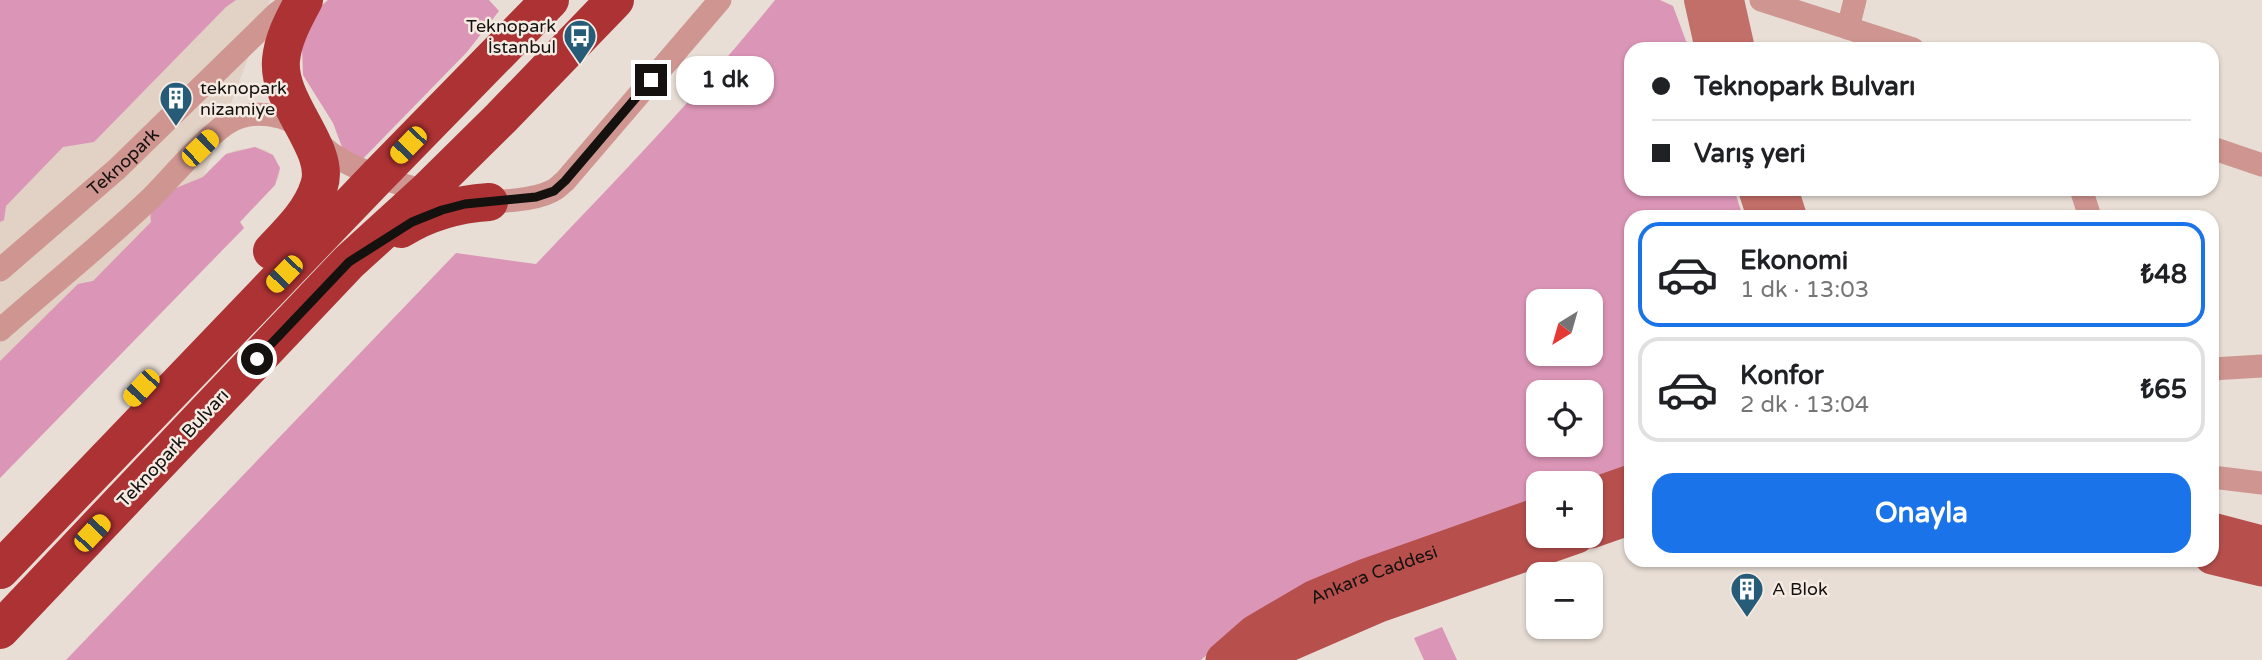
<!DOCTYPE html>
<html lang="tr">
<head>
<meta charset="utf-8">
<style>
  :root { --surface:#fff; --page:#f6f6f6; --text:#202124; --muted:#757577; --line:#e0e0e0; --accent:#1a73e8 }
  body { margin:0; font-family:"Varela Round",sans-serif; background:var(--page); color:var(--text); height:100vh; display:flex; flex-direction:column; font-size:26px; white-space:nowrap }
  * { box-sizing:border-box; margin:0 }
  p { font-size:23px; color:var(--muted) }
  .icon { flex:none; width:38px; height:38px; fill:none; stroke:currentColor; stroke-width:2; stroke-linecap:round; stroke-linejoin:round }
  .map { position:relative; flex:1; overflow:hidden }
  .drawer { position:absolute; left:1624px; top:210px; width:595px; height:357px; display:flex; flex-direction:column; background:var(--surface); border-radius:21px; box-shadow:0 2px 5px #0004 }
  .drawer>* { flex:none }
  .banner { position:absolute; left:1624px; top:42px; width:595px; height:154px; border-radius:21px; box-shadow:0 2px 5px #0004; display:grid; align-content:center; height:154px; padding:0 28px; background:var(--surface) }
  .needle { width:46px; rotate:217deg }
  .controls { position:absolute; left:1526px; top:289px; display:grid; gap:14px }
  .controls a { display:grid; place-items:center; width:77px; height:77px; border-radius:14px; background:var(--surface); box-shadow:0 2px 5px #0004; font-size:35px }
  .end { position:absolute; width:32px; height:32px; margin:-16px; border:9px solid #14110e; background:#fff; box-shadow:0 0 0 4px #fff }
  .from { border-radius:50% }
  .bubble { position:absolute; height:49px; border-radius:21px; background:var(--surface); box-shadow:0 2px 5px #0004; font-size:23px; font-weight:700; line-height:49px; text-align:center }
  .car { position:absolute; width:21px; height:42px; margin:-21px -10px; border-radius:9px; box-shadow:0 0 5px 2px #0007; background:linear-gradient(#f5c518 24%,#345 0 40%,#f5c518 0 76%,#345 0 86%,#f5c518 0) }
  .banner b { display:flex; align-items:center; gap:24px; height:66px; font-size:26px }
  .banner b+b { border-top:2px solid var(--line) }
  .banner i { width:18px; height:18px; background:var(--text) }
  ul { padding:12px 0 0; list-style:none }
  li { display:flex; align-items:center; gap:21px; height:105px; margin:0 14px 10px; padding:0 14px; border:4px solid var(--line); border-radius:21px }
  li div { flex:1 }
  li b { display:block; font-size:26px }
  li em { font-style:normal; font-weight:700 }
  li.selected { border-color:var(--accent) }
  li>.icon { width:63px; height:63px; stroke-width:1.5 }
  .cta { display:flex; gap:14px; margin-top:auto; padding:14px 28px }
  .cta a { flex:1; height:80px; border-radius:21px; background:var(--accent); color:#fff; font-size:28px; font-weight:700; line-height:80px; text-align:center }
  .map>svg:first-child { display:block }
  .built { fill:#e2d1c5 }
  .green { fill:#db95b6; fill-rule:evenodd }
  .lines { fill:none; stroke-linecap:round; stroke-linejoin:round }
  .street { stroke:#cf9590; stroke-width:23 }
  .secondary { stroke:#c26e69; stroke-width:32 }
  .primary { stroke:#b7504d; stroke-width:35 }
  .highway { stroke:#ac3234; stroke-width:38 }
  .route { stroke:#14110e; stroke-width:9 }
  .labels { text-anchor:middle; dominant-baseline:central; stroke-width:5; stroke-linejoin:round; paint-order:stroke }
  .poi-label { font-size:18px; fill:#14110e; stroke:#f6ebe3; text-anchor:start }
  .street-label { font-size:18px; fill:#14110e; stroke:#f6ebe3 }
</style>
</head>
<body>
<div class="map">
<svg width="2262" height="660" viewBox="0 0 2262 660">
  <rect width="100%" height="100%" fill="#e8ded6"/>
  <!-- built -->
  <path class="built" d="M0,0H270L204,175L226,154L236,150L255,147L266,150L273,155L280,168L279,177L275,185L240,222L244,228L0,478Z"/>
  <!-- green -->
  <path class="green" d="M0,0H236L226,7L94,142L63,147L6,206L4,220L0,222Z
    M328,0H489L499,11L467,52L351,171L333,123L303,75L302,48L315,11Z
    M775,0H1660L1673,6L1689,49H1631V189H1734L1743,217H1631V470L1591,483H1538V504L1244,623L1201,660H66L456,253L536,264C618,178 700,93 775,0ZM1538,301H1591V354H1538ZM1538,392H1591V444H1538Z
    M255,147L273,155L280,168L275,185L240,222L244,228L0,478V361L78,284L93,281L151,222L149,199L203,177L226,154Z
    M1442,627L1457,660H1424L1414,638Z"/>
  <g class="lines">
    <!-- street -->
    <g class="street">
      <path d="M1761,0L1913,49"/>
      <path d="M1848,28L1855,0"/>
      <path d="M2212,148L2262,165"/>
      <path d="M2081,189L2090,217"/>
      <path d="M479,200C498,203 535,200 552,191C557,189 561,184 565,181L720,0"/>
      <path id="s1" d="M0,270L117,169L277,13L295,0"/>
      <path d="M0,330C50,286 104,243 152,197C173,176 209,132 233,120C247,113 264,113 280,117C310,126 313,142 335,156C362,173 404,187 435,192"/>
      <path d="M2212,369L2262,366"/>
      <path d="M2212,477L2262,483"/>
    </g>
    <!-- secondary -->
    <path class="secondary" d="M1700,0L1711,49
      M1728,0L1739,49
      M1754,189L1763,217
      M1782,189L1791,217"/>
    <!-- primary -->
    <g class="primary">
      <path d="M1591,496L1631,482"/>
      <path d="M2212,530L2262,543"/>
      <path d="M1591,531L1631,517"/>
      <path d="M2212,557L2262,569"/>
      <path id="s2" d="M1223,660L1255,632L1313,598L1366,576L1538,515"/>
      <path d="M1265,660L1282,647L1379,605L1577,536"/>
    </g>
    <!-- highway -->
    <path class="highway" d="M401,229C428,212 458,204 489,202
      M272,251C290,232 311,212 319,186C332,149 277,104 281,60C283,38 294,19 304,0
      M0,570L378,176L550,0
      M0,630L349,262L427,191L501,118L615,0"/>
  </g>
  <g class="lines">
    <!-- route -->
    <path class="route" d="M257,359L349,262L412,222L442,210L465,204L536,197L554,191L565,181L651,80"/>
  </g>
  <!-- icons -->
  <defs>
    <symbol id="bus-pin" viewBox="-11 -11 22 30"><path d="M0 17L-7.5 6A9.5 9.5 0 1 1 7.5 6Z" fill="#265c77" stroke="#f6ebe3"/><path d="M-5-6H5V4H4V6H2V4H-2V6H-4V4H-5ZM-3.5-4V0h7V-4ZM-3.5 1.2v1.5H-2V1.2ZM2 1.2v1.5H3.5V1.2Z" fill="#fff"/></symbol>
    <symbol id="building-pin" viewBox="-11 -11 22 30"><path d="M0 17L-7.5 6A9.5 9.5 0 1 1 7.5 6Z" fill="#265c77" stroke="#f6ebe3"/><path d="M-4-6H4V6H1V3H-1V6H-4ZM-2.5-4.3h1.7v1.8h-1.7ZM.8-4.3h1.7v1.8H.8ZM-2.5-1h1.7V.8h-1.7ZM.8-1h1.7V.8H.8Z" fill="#fff"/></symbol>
  </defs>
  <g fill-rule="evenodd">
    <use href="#bus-pin" x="561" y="17" width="38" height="52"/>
    <use href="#building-pin" x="157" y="79" width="38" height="52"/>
    <use href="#building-pin" x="1728" y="570" width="38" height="52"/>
  </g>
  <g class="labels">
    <!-- poi labels -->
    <g class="poi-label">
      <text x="556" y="26" text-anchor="end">Teknopark<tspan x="556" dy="21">İstanbul</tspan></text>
      <text x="200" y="88">teknopark<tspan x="200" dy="21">nizamiye</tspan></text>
      <text x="1772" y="589">A Blok</text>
    </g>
    <!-- street labels -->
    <g class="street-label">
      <text stroke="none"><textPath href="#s1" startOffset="164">Teknopark</textPath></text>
      <text transform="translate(173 448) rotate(-47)">Teknopark Bulvarı</text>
      <text stroke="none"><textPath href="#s2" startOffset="175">Ankara Caddesi</textPath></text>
    </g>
  </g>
</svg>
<div class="controls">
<a><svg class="needle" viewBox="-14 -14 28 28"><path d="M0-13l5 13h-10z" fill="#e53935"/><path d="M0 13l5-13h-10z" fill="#757577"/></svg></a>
<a><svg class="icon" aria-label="locate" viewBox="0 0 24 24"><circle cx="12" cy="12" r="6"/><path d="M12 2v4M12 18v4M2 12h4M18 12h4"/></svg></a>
<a>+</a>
<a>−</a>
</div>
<i class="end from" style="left:257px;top:359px"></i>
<i class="end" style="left:651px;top:80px"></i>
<div class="bubble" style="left:676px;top:56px;width:98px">1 dk</div>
<i class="car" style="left:408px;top:145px;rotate:224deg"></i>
<i class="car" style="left:200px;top:148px;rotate:46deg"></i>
<i class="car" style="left:284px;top:274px;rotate:224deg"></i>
<i class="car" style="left:141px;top:388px;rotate:223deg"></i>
<i class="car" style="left:92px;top:533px;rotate:43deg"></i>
<div class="banner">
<b><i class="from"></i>Teknopark Bulvarı</b>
<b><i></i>Varış yeri</b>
</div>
<section class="drawer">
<ul>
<li class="selected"><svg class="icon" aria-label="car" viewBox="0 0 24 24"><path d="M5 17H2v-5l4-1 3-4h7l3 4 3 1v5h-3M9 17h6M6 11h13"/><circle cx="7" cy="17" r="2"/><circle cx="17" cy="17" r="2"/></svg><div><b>Ekonomi</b><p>1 dk · 13:03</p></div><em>₺48</em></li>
<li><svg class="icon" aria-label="car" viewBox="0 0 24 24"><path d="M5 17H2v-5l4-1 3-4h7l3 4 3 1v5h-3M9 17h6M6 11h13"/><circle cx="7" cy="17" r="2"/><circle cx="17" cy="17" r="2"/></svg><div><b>Konfor</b><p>2 dk · 13:04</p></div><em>₺65</em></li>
</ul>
<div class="cta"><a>Onayla</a></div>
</section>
</div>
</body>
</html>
